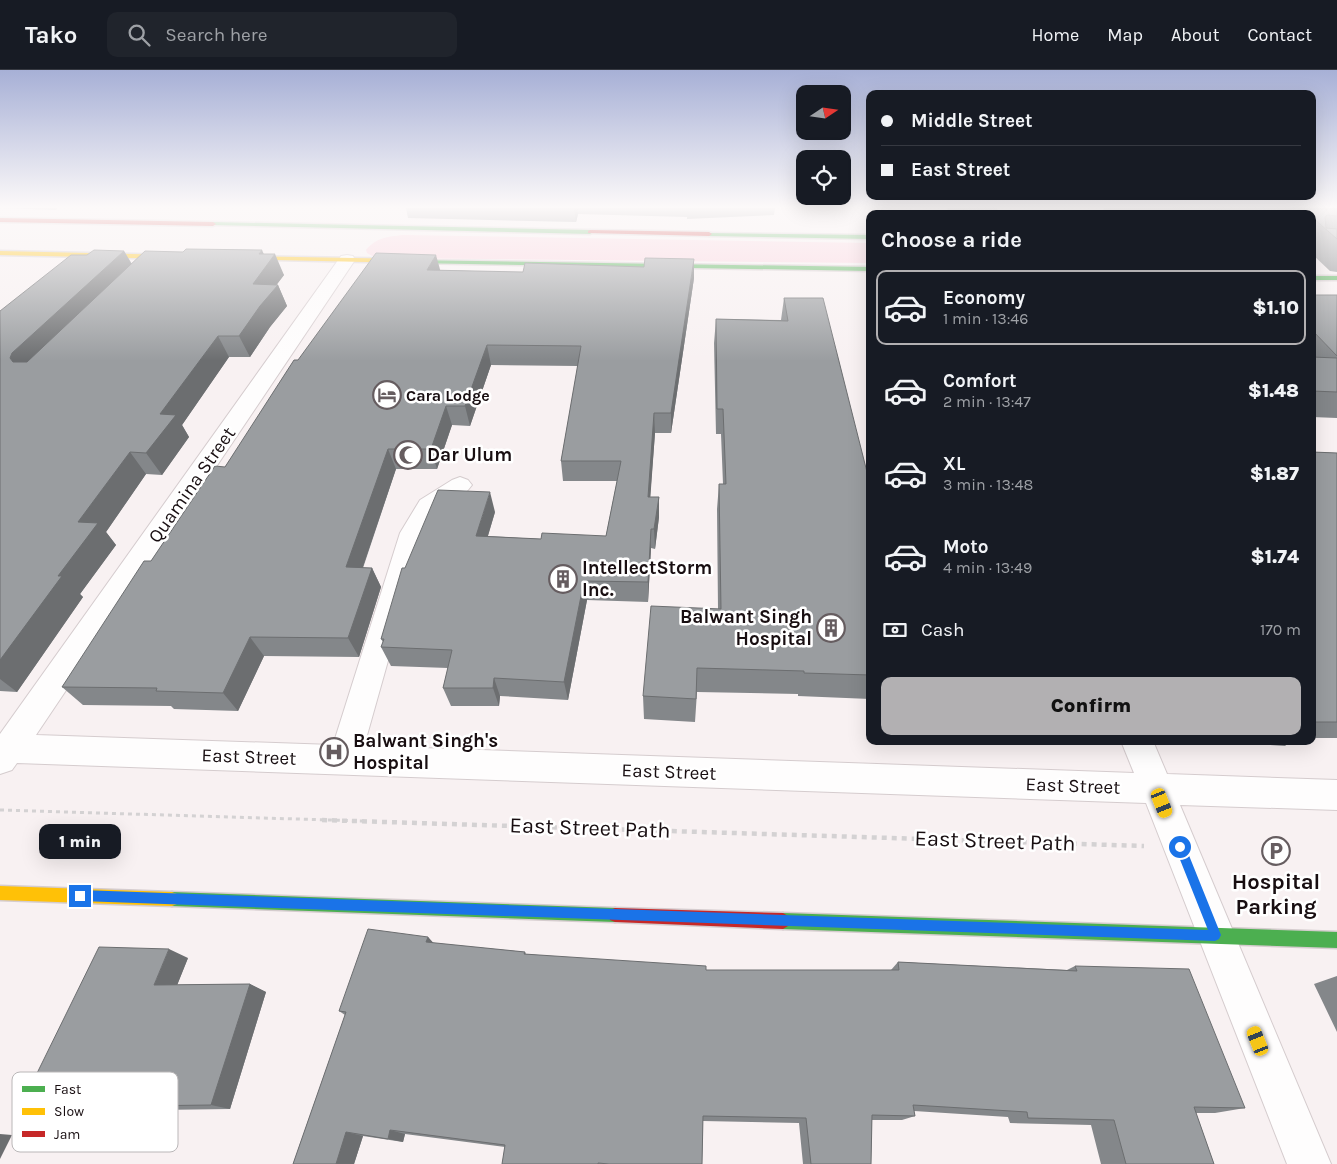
<!DOCTYPE html>
<html lang="en">
<head>
<meta charset="utf-8">
<style>
  :root { --surface:#171b24; --page:#20242c; --text:#f1f3f6; --muted:#9ea1a6; --line:#363941; --accent:#b2b0b2 }
  body { margin:0; font-family:Karla,sans-serif; background:var(--page); color:var(--text); height:100vh; display:flex; flex-direction:column; font-size:19px; white-space:nowrap }
  * { box-sizing:border-box; margin:0 }
  p { font-size:16px; color:var(--muted) }
  .icon { flex:none; width:28px; height:28px; fill:none; stroke:currentColor; stroke-width:2; stroke-linecap:round; stroke-linejoin:round }
  .map { position:relative; flex:1; overflow:hidden }
  .drawer { position:absolute; left:866px; top:140px; width:450px; height:535px; display:flex; flex-direction:column; background:var(--surface); border-radius:10px; box-shadow:0 5px 20px #0002 }
  .drawer>* { flex:none }
  .top-card { position:absolute; left:866px; top:20px; width:450px; height:110px; border-radius:10px; box-shadow:0 5px 20px #0002; display:grid; align-content:center; height:110px; padding:0 15px; background:var(--surface) }
  .needle { width:32px; rotate:77deg }
  .controls { position:absolute; left:796px; top:15px; display:grid; gap:10px }
  .controls a { display:grid; place-items:center; width:55px; height:55px; border-radius:10px; background:var(--surface); box-shadow:0 5px 20px #0002; font-size:25px }
  .end { position:absolute; width:22px; height:22px; margin:-11px; border:6px solid #1a73e8; background:#fff; box-shadow:0 0 0 2px #fff }
  .from { border-radius:50% }
  .bubble { position:absolute; height:35px; border-radius:10px; background:var(--surface); box-shadow:0 5px 20px #0002; font-size:16px; font-weight:800; line-height:35px; text-align:center }
  .car { position:absolute; width:15px; height:30px; margin:-15px -8px; border-radius:6px; box-shadow:0 0 4px 1px #0007; background:linear-gradient(#f5c518 24%,#345 0 40%,#f5c518 0 76%,#345 0 86%,#f5c518 0) }
  .top-card b { display:flex; align-items:center; gap:18px; height:48px; font-size:19px }
  .top-card b+b { border-top:1px solid var(--line) }
  .top-card i { width:12px; height:12px; background:var(--text) }
  ul { padding:0; list-style:none }
  li { display:flex; align-items:center; gap:15px; height:75px; margin:0 10px 8px; padding:0 5px; border:2px solid transparent; border-radius:10px }
  li div { flex:1 }
  li b { display:block; font-size:19px }
  li em { font-style:normal; font-weight:800 }
  li.on { border-color:var(--accent) }
  li>.icon { width:45px; height:45px; stroke-width:1.5 }
  h2 { padding:0 15px; font-size:22px; line-height:60px }
  .pay { display:flex; align-items:center; gap:12px; height:55px; padding:0 15px; font-size:19px }
  .pay p { margin-inline-start:auto }
  .action { display:flex; gap:10px; margin-top:auto; padding:10px 15px }
  .action a { flex:1; height:58px; border-radius:10px; background:var(--accent); color:#111; font-size:20px; font-weight:800; line-height:58px; text-align:center }
  header { display:flex; align-items:center; gap:30px; box-sizing:border-box; height:70px; padding:0 25px; background:var(--surface); border-bottom:1px solid var(--line) }
  header strong { font-size:24px }
  nav { display:flex; gap:28px; margin-inline-start:auto; font-size:18px }
  .search { width:350px; height:45px; background:var(--page); display:flex; align-items:center; gap:12px; box-sizing:border-box; padding:0 18px; border-radius:10px; color:var(--muted); font-size:19px }
  .map>svg:first-child { display:block }
  .green { fill:#fbd1dd }
  .lines { fill:none; stroke-linecap:round; stroke-linejoin:round }
  .street-casing { stroke:#d5ccce; stroke-width:2 }
  .fast-casing { stroke:#d5ccce; stroke-width:3 }
  .slow-casing { stroke:#d5ccce; stroke-width:3 }
  .jam-casing { stroke:#d5ccce; stroke-width:3 }
  .path-far1 { stroke:#d4d2d3; stroke-width:3; stroke-dasharray:4 4; stroke-linecap:butt }
  .path { stroke:#d4d2d3; stroke-width:4.5; stroke-dasharray:5 5; stroke-linecap:butt }
  .street { fill:#fefdfd; fill-rule:evenodd }
  .fast { fill:#4caf50; fill-rule:evenodd }
  .slow { fill:#ffc107; fill-rule:evenodd }
  .jam { fill:#c62828; fill-rule:evenodd }
  .wall { fill:#84878a }
  .shaded-wall { fill:#6c6e70 }
  .building { fill:#9a9da0; stroke:#6c6e70 }
  .route { fill:#1a73e8 }
  .labels { text-anchor:middle; dominant-baseline:central; stroke-width:5; stroke-linejoin:round; paint-order:stroke }
  .far-poi-label { font-size:16px; font-weight:bold; fill:#180e11; stroke:#fff; text-anchor:start }
  .poi-label { font-size:19px; font-weight:bold; fill:#180e11; stroke:#fff; text-anchor:start }
  .street-label { font-size:19px; fill:#180e11; stroke:#fff }
  .near-street-label { font-size:22px; fill:#180e11; stroke:#fff }
  .near-poi-label { font-size:22px; font-weight:bold; fill:#180e11; stroke:#fff }
  .key { fill:#fff; stroke:#bab7b8; stroke-width:1 }
  .key-label { font-size:14px; fill:#180e11 }
</style>
</head>
<body>
<header>
<strong>Tako</strong>
<div class="search"><svg class="icon" aria-label="search" viewBox="0 0 24 24"><circle cx="10" cy="10" r="6"/><path d="M15 15l6 6"/></svg>Search here</div>
<nav><a>Home</a><a>Map</a><a>About</a><a>Contact</a></nav>
</header>
<div class="map">
<svg width="1337" height="1094" viewBox="0 0 1337 1094">
  <rect width="100%" height="100%" fill="#f8f1f2"/>
  <!-- green -->
  <path class="green" d="M403,165L870,173V193L384,188L374,187L367,183L366,180C377,167 387,167 403,165Z"/>
  <g class="lines">
    <defs>
      <path id="street" d="M911,138H925L927,144H912Z
        M347,185L353,186L355,190L36,665L333,675L400,463L420,430L452,410L460,407L468,410L472,415L468,420L438,442L424,463L364,676L1134,703L1121,671H1153L1167,704L1337,710V740L1180,735L1331,1094H1287L1146,733L17,693L12,700L0,704V664L341,186Z"/>
      <path id="fast" d="M213,152L590,160L593,162L590,164L211,155L210,154Z
        M707,163L870,165V169L709,166L707,165Z
        M409,190L870,197V201L411,193L408,191Z
        M1312,206H1337V210H1312Z
        M172,822L615,838L620,840L622,845L620,850L615,852L172,836L167,834L165,829L167,824Z
        M783,843L1337,862V878L783,859L778,856L775,851L778,846Z"/>
      <path id="slow" d="M0,181L176,185L179,187L176,189L0,185Z
        M239,186L411,189L414,191L411,193L237,189L236,188Z
        M0,816L172,822L177,824L179,829L177,834L172,836L0,830Z"/>
      <path id="jam" d="M0,148L213,152L216,154L213,156L0,152Z
        M590,160L709,162L712,164L709,166L588,163V161Z
        M615,838L783,843L788,846L791,851L788,856L783,859L615,852L610,850L608,845L610,840Z"/>
    </defs>
    <!-- street casing -->
    <use href="#street" class="street-casing"/>
    <!-- fast casing -->
    <use href="#fast" class="fast-casing"/>
    <!-- slow casing -->
    <use href="#slow" class="slow-casing"/>
    <!-- jam casing -->
    <use href="#jam" class="jam-casing"/>
    <!-- path-far1 -->
    <path class="path-far1" d="M0,740L362,751"/>
    <!-- path -->
    <path class="path" d="M322,750L1144,776"/>
    <!-- street -->
    <use href="#street" class="street"/>
    <!-- fast -->
    <use href="#fast" class="fast"/>
    <!-- slow -->
    <use href="#slow" class="slow"/>
    <!-- jam -->
    <use href="#jam" class="jam"/>
  </g>
  <!-- wall -->
  <path class="wall" d="M0,138H58L56,140Z
    M406,138H775L774,145L687,149V147L578,144L576,152L408,148Z
    M947,138H996L999,144H950Z
    M1103,138H1337V202L1330,201L1312,184V144H1106Z
    M124,181L132,194L264,184L284,205L276,215H278L287,236L270,257L250,287H229L182,355L189,367L162,405L146,404L106,462L116,475L80,524L83,527L17,622L0,621V241L87,185Z
    M440,200L694,208L671,363H655L650,427H659V447L655,479L651,478L648,532L587,530L568,630L500,626L499,636H451L443,618L448,598L391,596L381,577L383,572L381,569L405,498L495,442L488,466L541,469L606,466L617,411H563L561,391L578,296L491,295L470,356L452,355L437,399H396L363,498H372L381,517L359,587L264,586L238,641L174,639L171,636L83,635L62,617L151,491L225,397L298,290Z
    M1312,225H1337V348L1312,347Z
    M784,228L868,406H870V629L798,626V624L697,622L695,652L644,649L643,626L718,539L717,439L719,414H723L721,364H716L714,273L716,249L781,250Z
    M1312,382L1337,383V668H1312Z
    M1214,671H1291L1285,676Z
    M428,867L433,873L525,882L526,884L706,900H891L898,892L1067,900L1075,896L1245,1038L1215,1043H1196L1214,1094H1101L1091,1055L1010,1053L1008,1047L914,1041L915,1046L902,1050H872L871,1094H803L799,1053L703,1051L702,1094H502L505,1077L405,1064L403,1072L363,1066L354,1094H293L345,945L339,941Z
    M188,888L177,915L250,914L266,922L230,1039L157,1040L134,1036L141,1019L90,1018L74,1054L43,1052L15,1048Z
    M1337,906V962L1314,914Z"/>
  <!-- shaded-wall -->
  <path class="shaded-wall" d="M574,138H578V144L576,152Z
    M262,180L268,193L275,184L284,205L266,229L278,215L287,236L270,257L250,287L239,266L253,214L259,184Z
    M124,181L136,202L26,310L10,288L12,283Z
    M436,185L441,203L427,200Z
    M694,189V208L671,363V343Z
    M218,266L229,287L182,355L189,367L162,405L146,383L160,344Z
    M487,275L491,295L470,356L465,336Z
    M446,336L452,355L437,399L431,379Z
    M654,343L655,363L649,446L648,427Z
    M388,379L396,399L356,517L346,497Z
    M130,382L146,404L106,462L116,475L80,524L83,527L17,622L0,609V590L58,506L78,452Z
    M490,422L495,442L482,485L476,466Z
    M659,427V447L655,479L654,459Z
    M651,459V478L648,532V512Z
    M372,498L381,517L359,587L348,568Z
    M584,511L587,530L568,630L564,612Z
    M250,567L264,586L238,641L223,623Z
    M494,608L500,626L499,636L493,618Z
    M428,867L439,879L426,872Z
    M169,879L188,888L174,923L154,915Z
    M250,914L266,922L230,1039L211,1035Z
    M65,1013L90,1018L74,1054L48,1050Z
    M390,1060L405,1064L403,1072L388,1069Z
    M346,1062L363,1066L354,1094H336Z
    M0,1064L12,1065L0,1089Z"/>
  <!-- building -->
  <path class="building" d="M963,138H996L999,144H966Z
    M1172,138H1337V146L1327,145L1325,147L1326,158L1337,159V169L1312,147V144H1309L1307,142Z
    M186,179L262,180L259,184H275L253,214L278,215L260,236L239,266H218L160,344L176,345L146,383L130,382L78,452L98,453L58,506H62L0,590V241L71,185H87L94,180L124,181L12,283L10,288L13,292H27L145,181L183,182Z
    M376,183L436,185L427,200L523,202L525,193L644,197L645,188L694,189L671,343H654L648,427H659L654,459H651L648,512L584,511L564,612L494,608L493,618H443L452,580L381,577L384,569H381L402,498H405L438,420L490,422L476,466L541,469L542,463L606,466L621,391H561L581,276L487,275L465,336H446L431,379H388L346,497L372,498L348,568L250,567L223,623L156,621L157,618L62,617L144,491H151L215,396L225,397L294,290H298Z
    M1312,225H1337V286L1312,260Z
    M784,228H823L868,406H870V605L804,603V601L697,598L696,629L643,626L651,536L721,539L719,414H726L723,339H717L716,249L788,251Z
    M1312,287L1337,288V322L1312,321Z
    M1312,382L1337,383V652H1312Z
    M368,859L428,867L426,872L525,882L524,884L706,896V900H899L898,892L1077,901L1075,896L1189,899L1245,1038L1194,1037L1214,1094H1126L1114,1050L1028,1048L1027,1042L913,1035L915,1046L872,1045L871,1094H811L806,1048L703,1046L702,1094H609L598,1093V1094H502L505,1075L390,1060L388,1069L346,1062L336,1094H293L346,942L339,941Z
    M99,877L169,879L154,915L250,914L211,1035L134,1036L142,1015L65,1013L48,1050L15,1048Z"/>
  <!-- sky -->
  <linearGradient id="sky" x2="0" y2="1"><stop stop-color="#a7b0d6"/><stop offset="0.47" stop-color="#fcf9f9"/><stop offset="1" stop-color="#fcf9f9" stop-opacity="0"/></linearGradient>
  <rect width="1337" height="291" fill="url(#sky)"/>
  <!-- route -->
  <path class="route" d="M1180,772L1184,773L1221,865L1219,869L1215,871L80,831L76,829L74,826L76,822L80,820L1208,860L1175,777Z"/>
  <!-- icons -->
  <defs>
    <symbol id="hotel-ring" viewBox="-11 -11 22 22"><circle r="9.5" fill="#fff" stroke="#665d60" stroke-width="1.5"/><path d="M-6-4.5h1.5V1H6V5H4.5V3h-9V5H-6ZM-4 0a1.8 1.8 0 1 1 3.6 0ZM.5 0V-2.5h3Q6-2.5 6 0Z" fill="#665d60"/></symbol>
    <symbol id="mosque-ring" viewBox="-11 -11 22 22"><circle r="9.5" fill="#fff" stroke="#665d60" stroke-width="1.5"/><path d="M3.5-4.9A6 6 0 1 0 3.5 4.9A5 5 0 1 1 3.5-4.9Z" fill="#665d60"/></symbol>
    <symbol id="building-ring" viewBox="-11 -11 22 22"><circle r="9.5" fill="#fff" stroke="#665d60" stroke-width="1.5"/><path d="M-4-6H4V6H1V3H-1V6H-4ZM-2.5-4.3h1.7v1.8h-1.7ZM.8-4.3h1.7v1.8H.8ZM-2.5-1h1.7V.8h-1.7ZM.8-1h1.7V.8H.8Z" fill="#665d60"/></symbol>
    <symbol id="hospital-ring" viewBox="-11 -11 22 22"><circle r="9.5" fill="#fff" stroke="#665d60" stroke-width="1.5"/><path d="M-5-5h3v3.5h4V-5h3V5h-3V1.5h-4V5h-3Z" fill="#665d60"/></symbol>
    <symbol id="parking-ring" viewBox="-11 -11 22 22"><circle r="9.5" fill="#fff" stroke="#665d60" stroke-width="1.5"/><path d="M-3.5-5.5H1a3.5 3.5 0 0 1 0 7H-1V5.5H-3.5ZM-1-3.4V-.6H.8a1.4 1.4 0 0 0 0-2.8Z" fill="#665d60"/></symbol>
  </defs>
  <g fill-rule="evenodd">
    <use href="#hotel-ring" x="371" y="309" width="32" height="32"/>
    <use href="#mosque-ring" x="392" y="369" width="32" height="32"/>
    <use href="#building-ring" x="547" y="493" width="32" height="32"/>
    <use href="#building-ring" x="815" y="542" width="32" height="32"/>
    <use href="#hospital-ring" x="318" y="666" width="32" height="32"/>
    <use href="#parking-ring" x="1260" y="765" width="32" height="32"/>
  </g>
  <g class="labels">
    <!-- far-poi labels -->
    <g class="far-poi-label">
      <text x="406" y="325">Cara Lodge</text>
    </g>
    <!-- poi labels -->
    <g class="poi-label">
      <text x="427" y="385">Dar Ulum</text>
      <text x="582" y="498">IntellectStorm<tspan x="582" dy="22">Inc.</tspan></text>
      <text x="812" y="547" text-anchor="end">Balwant Singh<tspan x="812" dy="22">Hospital</tspan></text>
      <text x="353" y="671">Balwant Singh's<tspan x="353" dy="22">Hospital</tspan></text>
    </g>
    <!-- street labels -->
    <g class="street-label">
      <text transform="translate(192 415) rotate(-55)">Quamina Street</text>
      <text transform="translate(249 687) rotate(2)">East Street</text>
      <text transform="translate(669 702) rotate(2)">East Street</text>
      <text transform="translate(1073 716) rotate(2)">East Street</text>
    </g>
    <!-- near-street labels -->
    <g class="near-street-label">
      <text transform="translate(590 758) rotate(2)">East Street Path</text>
      <text transform="translate(995 771) rotate(2)">East Street Path</text>
    </g>
    <!-- near-poi labels -->
    <g class="near-poi-label">
      <text x="1276" y="812">Hospital<tspan x="1276" dy="25">Parking</tspan></text>
    </g>
  </g>
  <!-- legend -->
  <rect x="12" y="1002" width="166" height="80" rx="8" class="key"/>
  <rect x="22" y="1016" width="23" height="6" fill="#4caf50"/>
  <rect x="22" y="1038" width="23" height="7" fill="#ffc107"/>
  <rect x="22" y="1061" width="23" height="6" fill="#c62828"/>
  <g class="key-label">
    <text x="54" y="1024">Fast</text>
    <text x="54" y="1046">Slow</text>
    <text x="54" y="1069">Jam</text>
  </g>
</svg>
<div class="controls">
<a><svg class="needle" viewBox="-14 -14 28 28"><path d="M0-13l5 13h-10z" fill="#e53935"/><path d="M0 13l5-13h-10z" fill="#9ea1a6"/></svg></a>
<a><svg class="icon" aria-label="locate" viewBox="0 0 24 24"><circle cx="12" cy="12" r="6"/><path d="M12 2v4M12 18v4M2 12h4M18 12h4"/></svg></a>
</div>
<i class="end from" style="left:1180px;top:777px"></i>
<i class="end" style="left:80px;top:826px"></i>
<div class="bubble" style="left:39px;top:754px;width:82px">1 min</div>
<i class="car" style="left:1162px;top:733px;rotate:158deg"></i>
<i class="car" style="left:1258px;top:971px;rotate:338deg"></i>
<div class="top-card">
<b><i class="from"></i>Middle Street</b>
<b><i></i>East Street</b>
</div>
<section class="drawer">
<h2>Choose a ride</h2>
<ul>
<li class="on"><svg class="icon" aria-label="car" viewBox="0 0 24 24"><path d="M5 17H2v-5l4-1 3-4h7l3 4 3 1v5h-3M9 17h6M6 11h13"/><circle cx="7" cy="17" r="2"/><circle cx="17" cy="17" r="2"/></svg><div><b>Economy</b><p>1 min · 13:46</p></div><em>$1.10</em></li>
<li><svg class="icon" aria-label="car" viewBox="0 0 24 24"><path d="M5 17H2v-5l4-1 3-4h7l3 4 3 1v5h-3M9 17h6M6 11h13"/><circle cx="7" cy="17" r="2"/><circle cx="17" cy="17" r="2"/></svg><div><b>Comfort</b><p>2 min · 13:47</p></div><em>$1.48</em></li>
<li><svg class="icon" aria-label="car" viewBox="0 0 24 24"><path d="M5 17H2v-5l4-1 3-4h7l3 4 3 1v5h-3M9 17h6M6 11h13"/><circle cx="7" cy="17" r="2"/><circle cx="17" cy="17" r="2"/></svg><div><b>XL</b><p>3 min · 13:48</p></div><em>$1.87</em></li>
<li><svg class="icon" aria-label="car" viewBox="0 0 24 24"><path d="M5 17H2v-5l4-1 3-4h7l3 4 3 1v5h-3M9 17h6M6 11h13"/><circle cx="7" cy="17" r="2"/><circle cx="17" cy="17" r="2"/></svg><div><b>Moto</b><p>4 min · 13:49</p></div><em>$1.74</em></li>
</ul>
<div class="pay"><svg class="icon" aria-label="cash" viewBox="0 0 24 24"><path d="M3 7h18v10H3z"/><circle cx="12" cy="12" r="2"/></svg>Cash<p>170 m</p></div>
<div class="action"><a>Confirm</a></div>
</section>
</div>
</body>
</html>
